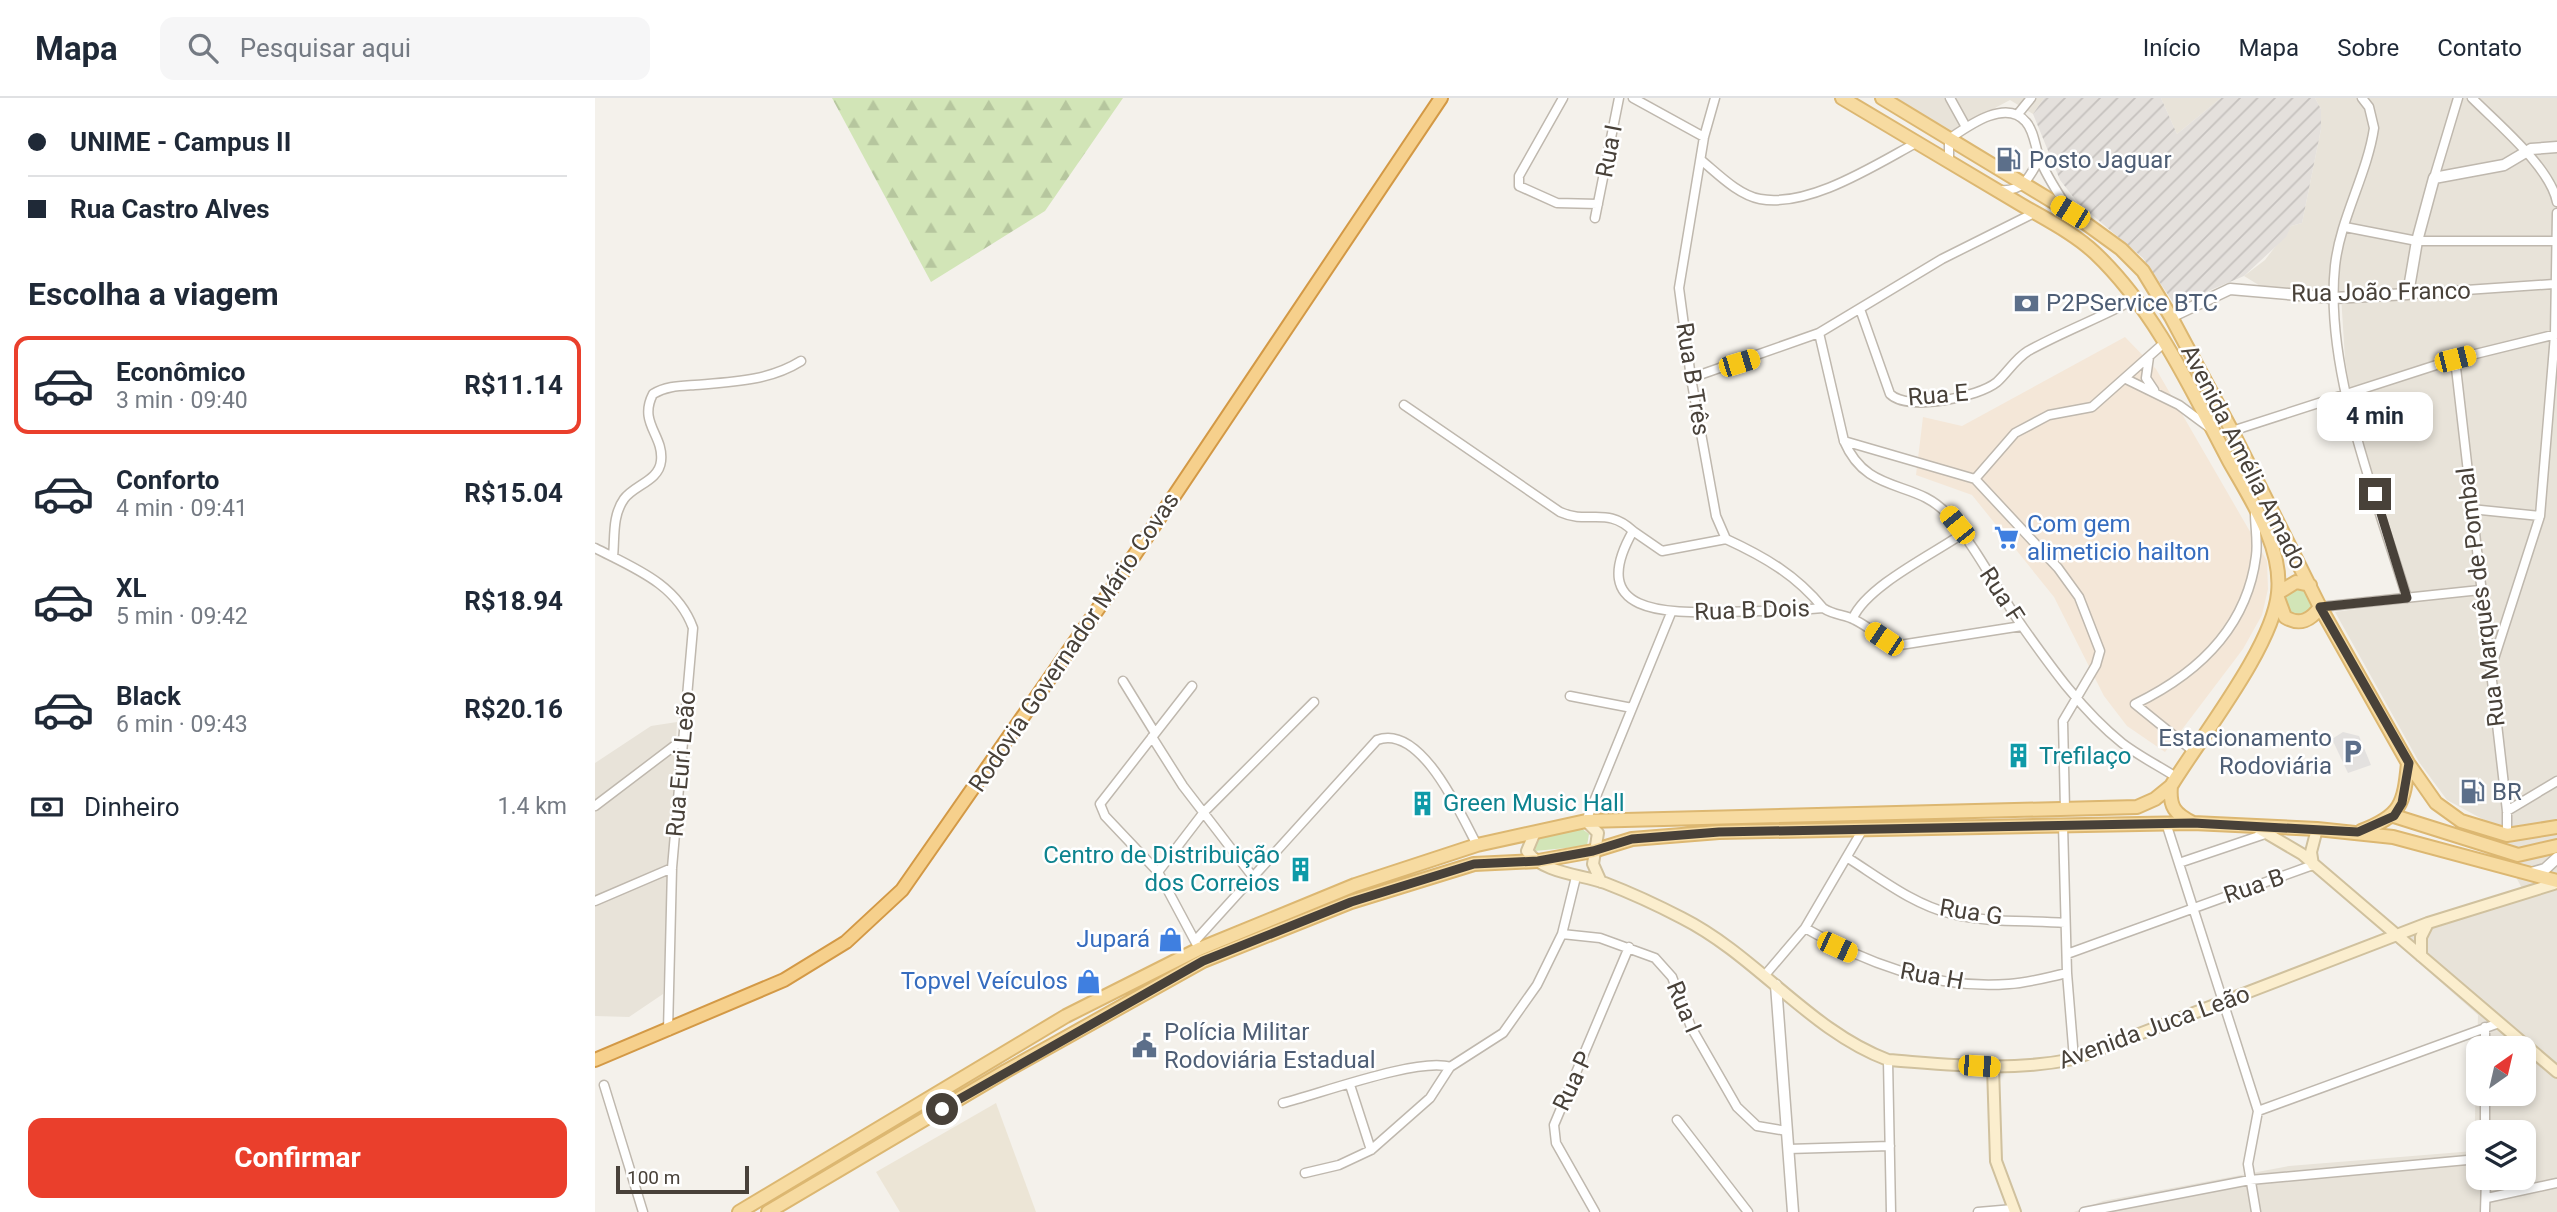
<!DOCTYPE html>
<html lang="pt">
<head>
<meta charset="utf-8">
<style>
  :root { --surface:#fff; --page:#f6f6f7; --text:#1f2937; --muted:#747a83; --line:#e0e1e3; --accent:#ea3f2c }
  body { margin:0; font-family:Roboto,sans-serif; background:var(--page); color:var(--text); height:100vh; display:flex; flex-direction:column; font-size:26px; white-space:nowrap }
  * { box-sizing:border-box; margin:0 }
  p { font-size:23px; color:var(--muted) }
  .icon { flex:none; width:38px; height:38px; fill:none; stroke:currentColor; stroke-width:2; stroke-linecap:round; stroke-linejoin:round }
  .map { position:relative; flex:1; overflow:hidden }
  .drawer { display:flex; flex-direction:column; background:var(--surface); width:595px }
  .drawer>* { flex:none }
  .hud { display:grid; align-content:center; height:154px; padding:0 28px; background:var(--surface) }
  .needle { width:46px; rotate:34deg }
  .fabs { position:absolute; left:1871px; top:938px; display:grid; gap:14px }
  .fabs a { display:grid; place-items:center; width:70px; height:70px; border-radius:14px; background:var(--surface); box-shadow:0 4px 10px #0003; font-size:35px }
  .scale { position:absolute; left:21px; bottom:18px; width:133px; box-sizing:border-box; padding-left:7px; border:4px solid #484139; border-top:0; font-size:19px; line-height:24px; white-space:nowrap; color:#484139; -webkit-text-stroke:5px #fff; paint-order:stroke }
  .end { position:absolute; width:32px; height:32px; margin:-16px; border:9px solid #484139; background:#fff; box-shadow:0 0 0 4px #fff }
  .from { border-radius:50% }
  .bubble { position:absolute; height:49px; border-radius:14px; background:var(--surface); box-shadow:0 4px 10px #0003; font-size:23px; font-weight:700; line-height:49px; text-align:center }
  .car { position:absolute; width:21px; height:42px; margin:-21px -10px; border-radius:9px; box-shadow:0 0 5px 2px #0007; background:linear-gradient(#f5c518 24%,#345 0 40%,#f5c518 0 76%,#345 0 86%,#f5c518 0) }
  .hud b { display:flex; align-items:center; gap:24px; height:66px; font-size:26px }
  .hud b+b { border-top:2px solid var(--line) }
  .hud i { width:18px; height:18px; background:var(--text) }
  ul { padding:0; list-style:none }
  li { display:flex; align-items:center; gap:21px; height:98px; margin:0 14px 10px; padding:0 14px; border:4px solid transparent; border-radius:14px }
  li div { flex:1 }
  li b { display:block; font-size:26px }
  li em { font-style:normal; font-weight:700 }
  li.on { border-color:var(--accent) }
  li>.icon { width:63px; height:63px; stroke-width:1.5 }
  h2 { padding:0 28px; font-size:32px; line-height:84px }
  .pay { display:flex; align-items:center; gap:18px; height:77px; padding:0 28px; font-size:26px }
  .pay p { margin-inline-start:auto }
  .cta { display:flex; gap:14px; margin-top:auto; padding:14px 28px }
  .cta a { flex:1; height:80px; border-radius:14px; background:var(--accent); color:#fff; font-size:28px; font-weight:700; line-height:80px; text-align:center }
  header { display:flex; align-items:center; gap:42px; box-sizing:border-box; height:98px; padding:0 35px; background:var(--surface); border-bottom:2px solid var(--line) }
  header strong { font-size:33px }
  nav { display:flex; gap:38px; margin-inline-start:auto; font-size:24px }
  .search { width:490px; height:63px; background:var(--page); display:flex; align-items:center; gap:18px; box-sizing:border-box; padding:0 24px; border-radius:14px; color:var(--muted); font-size:26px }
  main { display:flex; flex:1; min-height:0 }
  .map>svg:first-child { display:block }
  .residential { fill:#e8e3d9; fill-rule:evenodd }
  .commercial { fill:#f4e7d8 }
  .industrial { fill:url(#industrial-furrows) }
  .education { fill:#ece5d6 }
  .grass { fill:#d2e5b7 }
  .forest { fill:url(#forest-firs) }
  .parking { fill:#e3e1df }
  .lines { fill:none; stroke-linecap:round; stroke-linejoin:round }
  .minor-casing { stroke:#bfb8ae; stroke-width:11 }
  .tertiary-casing { stroke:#bfb8ae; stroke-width:13 }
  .secondary-casing { stroke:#d0c19e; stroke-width:14 }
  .primary-casing { stroke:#dcb771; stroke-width:16 }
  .trunk-casing { stroke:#d39946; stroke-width:16 }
  .minor { stroke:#fff; stroke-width:8 }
  .tertiary { stroke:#fff; stroke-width:10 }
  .secondary { stroke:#fbeece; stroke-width:10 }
  .primary { stroke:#f7dba1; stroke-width:12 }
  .trunk { stroke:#f6d08c; stroke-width:12 }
  .route { stroke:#484139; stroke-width:9 }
  .labels { text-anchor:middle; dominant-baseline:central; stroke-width:5; stroke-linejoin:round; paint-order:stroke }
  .street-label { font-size:24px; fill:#484139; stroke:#fff }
  .service-label { font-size:24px; fill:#4e5e75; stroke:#fff; text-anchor:start }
  .shop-label { font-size:24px; fill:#366cbe; stroke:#fff; text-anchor:end }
  .culture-label { font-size:24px; fill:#0d838f; stroke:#fff; text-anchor:start }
</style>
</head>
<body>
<header>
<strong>Mapa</strong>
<div class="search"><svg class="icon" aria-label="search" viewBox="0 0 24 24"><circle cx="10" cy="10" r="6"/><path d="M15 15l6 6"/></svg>Pesquisar aqui</div>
<nav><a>Início</a><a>Mapa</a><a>Sobre</a><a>Contato</a></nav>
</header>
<main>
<section class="drawer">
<div class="hud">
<b><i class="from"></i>UNIME - Campus II</b>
<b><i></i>Rua Castro Alves</b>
</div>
<h2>Escolha a viagem</h2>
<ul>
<li class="on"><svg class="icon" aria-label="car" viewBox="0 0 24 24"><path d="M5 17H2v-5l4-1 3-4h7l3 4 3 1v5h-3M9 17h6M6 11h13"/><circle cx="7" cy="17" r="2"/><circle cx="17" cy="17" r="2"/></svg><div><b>Econômico</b><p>3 min · 09:40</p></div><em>R$11.14</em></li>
<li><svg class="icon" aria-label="car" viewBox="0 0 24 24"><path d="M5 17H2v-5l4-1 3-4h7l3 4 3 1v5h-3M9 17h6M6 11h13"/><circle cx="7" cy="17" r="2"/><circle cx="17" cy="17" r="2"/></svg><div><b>Conforto</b><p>4 min · 09:41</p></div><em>R$15.04</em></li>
<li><svg class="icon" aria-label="car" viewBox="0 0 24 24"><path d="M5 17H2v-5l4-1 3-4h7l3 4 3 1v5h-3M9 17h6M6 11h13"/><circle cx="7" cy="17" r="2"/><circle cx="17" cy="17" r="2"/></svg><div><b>XL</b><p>5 min · 09:42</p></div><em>R$18.94</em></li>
<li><svg class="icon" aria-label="car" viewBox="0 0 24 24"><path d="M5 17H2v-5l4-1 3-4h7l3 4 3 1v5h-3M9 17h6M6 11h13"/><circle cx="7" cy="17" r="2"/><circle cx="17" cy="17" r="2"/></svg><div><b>Black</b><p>6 min · 09:43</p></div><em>R$20.16</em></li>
</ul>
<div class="pay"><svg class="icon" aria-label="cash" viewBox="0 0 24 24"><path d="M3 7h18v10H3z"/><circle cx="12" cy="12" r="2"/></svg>Dinheiro<p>1.4 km</p></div>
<div class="cta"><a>Confirmar</a></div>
</section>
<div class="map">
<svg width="1962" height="1114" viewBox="0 0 1962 1114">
  <defs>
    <pattern id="industrial-furrows" width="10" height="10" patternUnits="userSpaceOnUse" patternTransform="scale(1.75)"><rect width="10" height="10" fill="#e4e0dc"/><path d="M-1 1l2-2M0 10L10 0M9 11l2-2" fill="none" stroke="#c5c1be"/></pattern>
    <pattern id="forest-firs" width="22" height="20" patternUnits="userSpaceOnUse" patternTransform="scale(1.75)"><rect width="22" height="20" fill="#d2e5b7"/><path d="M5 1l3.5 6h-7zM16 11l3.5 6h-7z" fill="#b6c69e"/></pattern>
  </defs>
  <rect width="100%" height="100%" fill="#f4f1eb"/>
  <!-- residential -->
  <path class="residential" d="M1301,0H1449L1438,16L1415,2L1357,33Z
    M1566,0H1626L1582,36Z
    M1720,0H1962V1114H1479L1508,1103L1694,1068L1879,1053L1883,917L1800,844L1930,796L1891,723L1852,702L1824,664L1740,514L1815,504L1758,310L1750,261L1746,197L1667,189L1649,178L1670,162L1696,128L1707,125L1726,31V11ZM1883,950H1928V996H1883ZM1883,1034H1928V1080H1883Z
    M82,624L68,896L34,919L0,918V665L56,628Z"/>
  <!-- commercial -->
  <path class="commercial" d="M1530,239L1561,271L1672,463L1673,491L1667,517L1648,551L1570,654L1532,628L1509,598L1459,499L1377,397L1321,377L1328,319L1367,328Z"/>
  <!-- industrial -->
  <path class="industrial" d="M1449,0H1566L1582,36L1626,0H1720L1726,11V31L1707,125L1696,128L1691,139L1649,178L1580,207L1548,160L1483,105L1465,82L1438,16Z"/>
  <!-- education -->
  <path class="education" d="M401,1005L441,1114H305L281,1074Z"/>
  <!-- grass -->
  <path class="grass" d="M1689 505a14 14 0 1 1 28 0a14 14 0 1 1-28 0Z
    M986,730L994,736L992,748L940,753L938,750L941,740Z"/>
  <!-- forest -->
  <path class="forest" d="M237,0H528L450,113L336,184Z"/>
  <!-- parking -->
  <path class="parking" d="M1748,634L1764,638L1776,667L1753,675L1737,641Z"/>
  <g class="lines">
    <defs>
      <path id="minor" d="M968,0L924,78V88L962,105L1003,106
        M1038,0L1109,39
        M1120,0L1109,39L1084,190L1096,280L1121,418L1131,441C1170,459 1201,477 1228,510
        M1355,0L1371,29
        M1767,0L1774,9L1779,30C1772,77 1745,121 1740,168C1729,272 1782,401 1812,500
        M1877,0C1902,25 1955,69 1962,104
        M1423,16L1436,0
        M1106,62C1122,75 1143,97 1165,101C1214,110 1280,67 1321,45
        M1354,65V41C1373,28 1411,0 1431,24C1439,33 1440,48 1444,59C1451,78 1463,95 1474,112
        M1839,80L1863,0
        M1405,92C1429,94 1434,79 1445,60
        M1000,120L1024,0
        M1750,129L1822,143H1960
        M1813,196L1959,186
        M1265,211L1295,296C1313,314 1384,299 1402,284C1413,274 1420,261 1433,253C1467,234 1505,220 1540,201
        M1224,235L1249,343C1273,399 1321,380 1353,417C1382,450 1402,492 1427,528C1456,569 1487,613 1527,645C1544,658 1564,668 1581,679
        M1554,259L1551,280L1559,292
        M1860,261L1912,713V737
        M1096,280L1224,235L1347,161L1439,115
        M1531,281L1584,307L1615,330
        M809,307L965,414C994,427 1012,408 1038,433C990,517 1072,515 1131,514C1163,513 1196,513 1228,510C1240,518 1250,516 1260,522C1276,530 1287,542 1305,547L1427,528
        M1637,333L1860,261L1962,236
        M1249,343L1380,381L1463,470L1484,499L1505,553L1501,567L1468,623L1470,711
        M1380,381L1420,335L1454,317L1497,309L1569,245
        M1876,411L1945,418
        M1038,433L1067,453L1131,441
        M0,450C39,470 82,486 98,530L77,770L73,933
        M18,459C20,439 17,418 29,401C39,387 64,383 66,363C69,337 43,325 58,296C71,288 85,288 100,287C137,284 174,283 206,263
        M1725,509L1885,492
        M1258,520C1272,488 1338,456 1367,436
        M1897,567L1945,418L1960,237L1962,115
        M528,583L560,635
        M597,588L505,706L510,718L563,774L601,845
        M975,598L1037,610
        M557,639L588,688L658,779
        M1598,653L1540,606C1602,576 1652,530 1661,458C1663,444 1660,429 1660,415
        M0,708L87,642
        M1912,713L1962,683
        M991,723L1076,515
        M1571,725L1663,1013L1653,1066L1661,1114
        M1468,727L1472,875L1479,961
        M1253,760C1286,781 1319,807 1357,816C1393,825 1434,822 1470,825
        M1584,765L1673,735
        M563,774L609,714L719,604
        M981,779L967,836L1005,840L1060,860L1077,879L1096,929L1142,1009L1162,1028L1192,1033
        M0,803L77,770
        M1210,830C1272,866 1341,892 1414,886C1433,885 1453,879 1472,875
        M600,843L782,642C826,625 866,717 882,747
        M1472,856L1718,767
        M1170,877L1210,830L1268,731
        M1890,929V950
        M1293,962L1296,1114
        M9,987L48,1114
        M755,987L776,1052
        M1890,996V1034
        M688,1005C724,996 824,959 855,969
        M1663,1013L1904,925
        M1082,1022L1153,1114
        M1193,1051L1295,1048
        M710,1075L744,1067L776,1052L835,1000L855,969L908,935L942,887L967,836
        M1892,1100L1962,1085
        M1000,1114L961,1045L959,1027L1034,849
        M1383,1114L1418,1111
        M1489,1114L1655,1082L1883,1061
        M1890,1114L1891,1080"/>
      <path id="tertiary" d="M1576,219L1635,191L1738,200L1813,196L1822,143L1839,80L1909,67L1936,51L1962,49
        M1936,775L1950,771L1962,760
        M1181,887L1198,1114"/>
      <path id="secondary" d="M991,723L1003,735L998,766L1006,784
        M1661,729L1707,756L1962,974
        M940,734L932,753C949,776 985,776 1010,785C1036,795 1062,807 1087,820C1162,858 1215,933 1293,962C1359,967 1414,974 1479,961L1833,825L1962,785
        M1718,767L1716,754L1722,731
        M1826,858V839L1833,825
        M1398,969L1401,1063L1420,1114"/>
      <path id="primary" d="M1287,0L1475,114L1526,151L1548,173L1576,219L1637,333L1725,509L1813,665L1841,705L1866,723L1912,737L1962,729
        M1683,495L1701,484L1715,487
        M1683,500L1690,519C1705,528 1716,522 1725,509
        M1576,688C1574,709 1580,716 1598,725
        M1799,718L1923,757L1962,748
        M1766,733C1806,718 1809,706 1813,665
        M144,1114L471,918L604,851L760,787L882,747L991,723L1542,709L1560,701L1576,688C1605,640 1678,549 1683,495C1688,449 1656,402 1634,363C1596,291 1560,212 1500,155C1478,134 1446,119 1420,103C1362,68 1305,35 1247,0
        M173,1114L411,973L608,863L756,804L879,766L943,763L998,753L1037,741L1124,734L1598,725L1722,731L1798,739L1962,783"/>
      <path id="trunk" d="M0,962L189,882L251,844L307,792L514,495L846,0"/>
    </defs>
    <!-- minor casing -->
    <use href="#minor" class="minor-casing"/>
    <!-- tertiary casing -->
    <use href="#tertiary" class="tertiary-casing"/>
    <!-- secondary casing -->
    <use href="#secondary" class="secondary-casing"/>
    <!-- primary casing -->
    <use href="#primary" class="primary-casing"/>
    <!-- trunk casing -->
    <use href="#trunk" class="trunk-casing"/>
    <!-- minor -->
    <use href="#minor" class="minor"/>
    <!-- tertiary -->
    <use href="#tertiary" class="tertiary"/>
    <!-- secondary -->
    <use href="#secondary" class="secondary"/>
    <!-- primary -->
    <use href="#primary" class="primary"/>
    <!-- trunk -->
    <use href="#trunk" class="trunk"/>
  </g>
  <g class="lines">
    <!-- route -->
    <path class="route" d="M347,1011L608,863L756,804L879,766L943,763L998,753L1037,741L1124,734L1598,725L1763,734L1799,718L1807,705L1814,665L1725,509L1812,500L1780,396"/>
  </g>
  <!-- icons -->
  <defs>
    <symbol id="fuel-bare" viewBox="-9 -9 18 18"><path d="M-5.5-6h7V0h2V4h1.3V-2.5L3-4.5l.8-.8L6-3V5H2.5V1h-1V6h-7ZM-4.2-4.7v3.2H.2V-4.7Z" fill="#5c6f8a" stroke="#fff" stroke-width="2.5" paint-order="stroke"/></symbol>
    <symbol id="bank-bare" viewBox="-9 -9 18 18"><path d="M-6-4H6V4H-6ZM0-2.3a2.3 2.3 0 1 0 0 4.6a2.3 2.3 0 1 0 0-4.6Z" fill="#5c6f8a" stroke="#fff" stroke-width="2.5" paint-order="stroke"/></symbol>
    <symbol id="supermarket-bare" viewBox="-9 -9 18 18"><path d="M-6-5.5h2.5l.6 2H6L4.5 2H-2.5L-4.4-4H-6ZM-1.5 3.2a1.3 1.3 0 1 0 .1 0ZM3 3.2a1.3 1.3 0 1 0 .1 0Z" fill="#3f7fe0" stroke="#fff" stroke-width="2.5" paint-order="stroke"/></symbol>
    <symbol id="parking-bare" viewBox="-9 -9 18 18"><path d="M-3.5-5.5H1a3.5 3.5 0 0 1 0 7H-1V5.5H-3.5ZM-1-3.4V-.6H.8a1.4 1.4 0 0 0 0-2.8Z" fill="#5c6f8a" stroke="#fff" stroke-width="2.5" paint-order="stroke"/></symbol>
    <symbol id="building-bare" viewBox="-9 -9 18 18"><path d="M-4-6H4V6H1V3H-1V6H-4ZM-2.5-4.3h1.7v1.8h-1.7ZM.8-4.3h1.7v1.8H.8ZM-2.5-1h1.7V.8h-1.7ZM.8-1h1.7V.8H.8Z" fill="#0f9aa8" stroke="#fff" stroke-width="2.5" paint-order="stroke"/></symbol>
    <symbol id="shop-bare" viewBox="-9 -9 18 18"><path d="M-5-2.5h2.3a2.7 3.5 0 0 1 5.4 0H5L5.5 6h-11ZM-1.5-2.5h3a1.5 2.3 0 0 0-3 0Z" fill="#3f7fe0" stroke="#fff" stroke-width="2.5" paint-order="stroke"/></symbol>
    <symbol id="civic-bare" viewBox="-9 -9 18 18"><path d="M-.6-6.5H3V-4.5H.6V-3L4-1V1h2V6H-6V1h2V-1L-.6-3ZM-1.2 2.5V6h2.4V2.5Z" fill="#5c6f8a" stroke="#fff" stroke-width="2.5" paint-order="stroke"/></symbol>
  </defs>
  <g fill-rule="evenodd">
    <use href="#fuel-bare" x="1396" y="44" width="35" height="35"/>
    <use href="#bank-bare" x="1414" y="188" width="35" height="35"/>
    <use href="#supermarket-bare" x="1394" y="422" width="35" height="35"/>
    <use href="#parking-bare" x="1740" y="636" width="35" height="35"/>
    <use href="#building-bare" x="1406" y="640" width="35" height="35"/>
    <use href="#fuel-bare" x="1860" y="676" width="35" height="35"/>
    <use href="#building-bare" x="810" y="688" width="35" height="35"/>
    <use href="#building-bare" x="688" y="754" width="35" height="35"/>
    <use href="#shop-bare" x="558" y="824" width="35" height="35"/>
    <use href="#shop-bare" x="476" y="866" width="35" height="35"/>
    <use href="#civic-bare" x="532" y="930" width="35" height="35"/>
  </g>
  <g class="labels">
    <!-- street labels -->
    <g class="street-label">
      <text transform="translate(1014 53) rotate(-79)">Rua I</text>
      <text transform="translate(1786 194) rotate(-1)">Rua João Franco</text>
      <text transform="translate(1098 281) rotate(81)">Rua B Três</text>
      <text transform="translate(1343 297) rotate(-5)">Rua E</text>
      <text transform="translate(1649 359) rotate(63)">Avenida Amélia Amado</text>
      <text transform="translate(1407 497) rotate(57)">Rua F</text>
      <text transform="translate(1886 499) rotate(-97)">Rua Marquês de Pombal</text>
      <text transform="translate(1157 512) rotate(-2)">Rua B Dois</text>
      <text transform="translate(479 544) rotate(-56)">Rodovia Governador Mário Covas</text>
      <text transform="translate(86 666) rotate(-85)">Rua Euri Leão</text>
      <text transform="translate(1659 788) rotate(-19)">Rua B</text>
      <text transform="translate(1376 814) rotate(9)">Rua G</text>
      <text transform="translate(1337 878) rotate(10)">Rua H</text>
      <text transform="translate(1089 909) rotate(67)">Rua I</text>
      <text transform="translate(1559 929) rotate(-20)">Avenida Juca Leão</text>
      <text transform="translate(978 983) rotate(-65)">Rua P</text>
    </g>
    <!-- service labels -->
    <g class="service-label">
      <text x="1434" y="62">Posto Jaguar</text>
      <text x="1451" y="205">P2PService BTC</text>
      <text x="1737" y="640" text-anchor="end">Estacionamento<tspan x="1737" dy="28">Rodoviária</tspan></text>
      <text x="1897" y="694">BR</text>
      <text x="569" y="934">Polícia Militar<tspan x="569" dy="28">Rodoviária Estadual</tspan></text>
    </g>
    <!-- shop labels -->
    <g class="shop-label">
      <text x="1432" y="426" text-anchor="start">Com gem<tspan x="1432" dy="28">alimeticio hailton</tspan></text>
      <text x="555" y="841">Jupará</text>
      <text x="473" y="883">Topvel Veículos</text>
    </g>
    <!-- culture labels -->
    <g class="culture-label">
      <text x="1444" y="658">Trefilaço</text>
      <text x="848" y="705">Green Music Hall</text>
      <text x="685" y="757" text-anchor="end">Centro de Distribuição<tspan x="685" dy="28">dos Correios</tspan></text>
    </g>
  </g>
</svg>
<div class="fabs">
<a><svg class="needle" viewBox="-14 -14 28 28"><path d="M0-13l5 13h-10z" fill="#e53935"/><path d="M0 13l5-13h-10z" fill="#747a83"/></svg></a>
<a><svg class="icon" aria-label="layers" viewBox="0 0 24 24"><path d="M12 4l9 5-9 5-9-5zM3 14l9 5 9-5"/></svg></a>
</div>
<div class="scale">100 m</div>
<i class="end from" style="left:347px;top:1011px"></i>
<i class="end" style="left:1780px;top:396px"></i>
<div class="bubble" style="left:1722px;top:294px;width:116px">4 min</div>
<i class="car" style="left:1475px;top:114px;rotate:301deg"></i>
<i class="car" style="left:1860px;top:261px;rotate:76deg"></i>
<i class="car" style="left:1144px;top:265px;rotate:73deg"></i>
<i class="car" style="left:1362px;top:427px;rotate:321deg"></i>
<i class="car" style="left:1289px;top:541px;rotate:304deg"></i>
<i class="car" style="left:1242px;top:849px;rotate:115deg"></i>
<i class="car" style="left:1384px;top:968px;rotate:94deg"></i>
</div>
</main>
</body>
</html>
